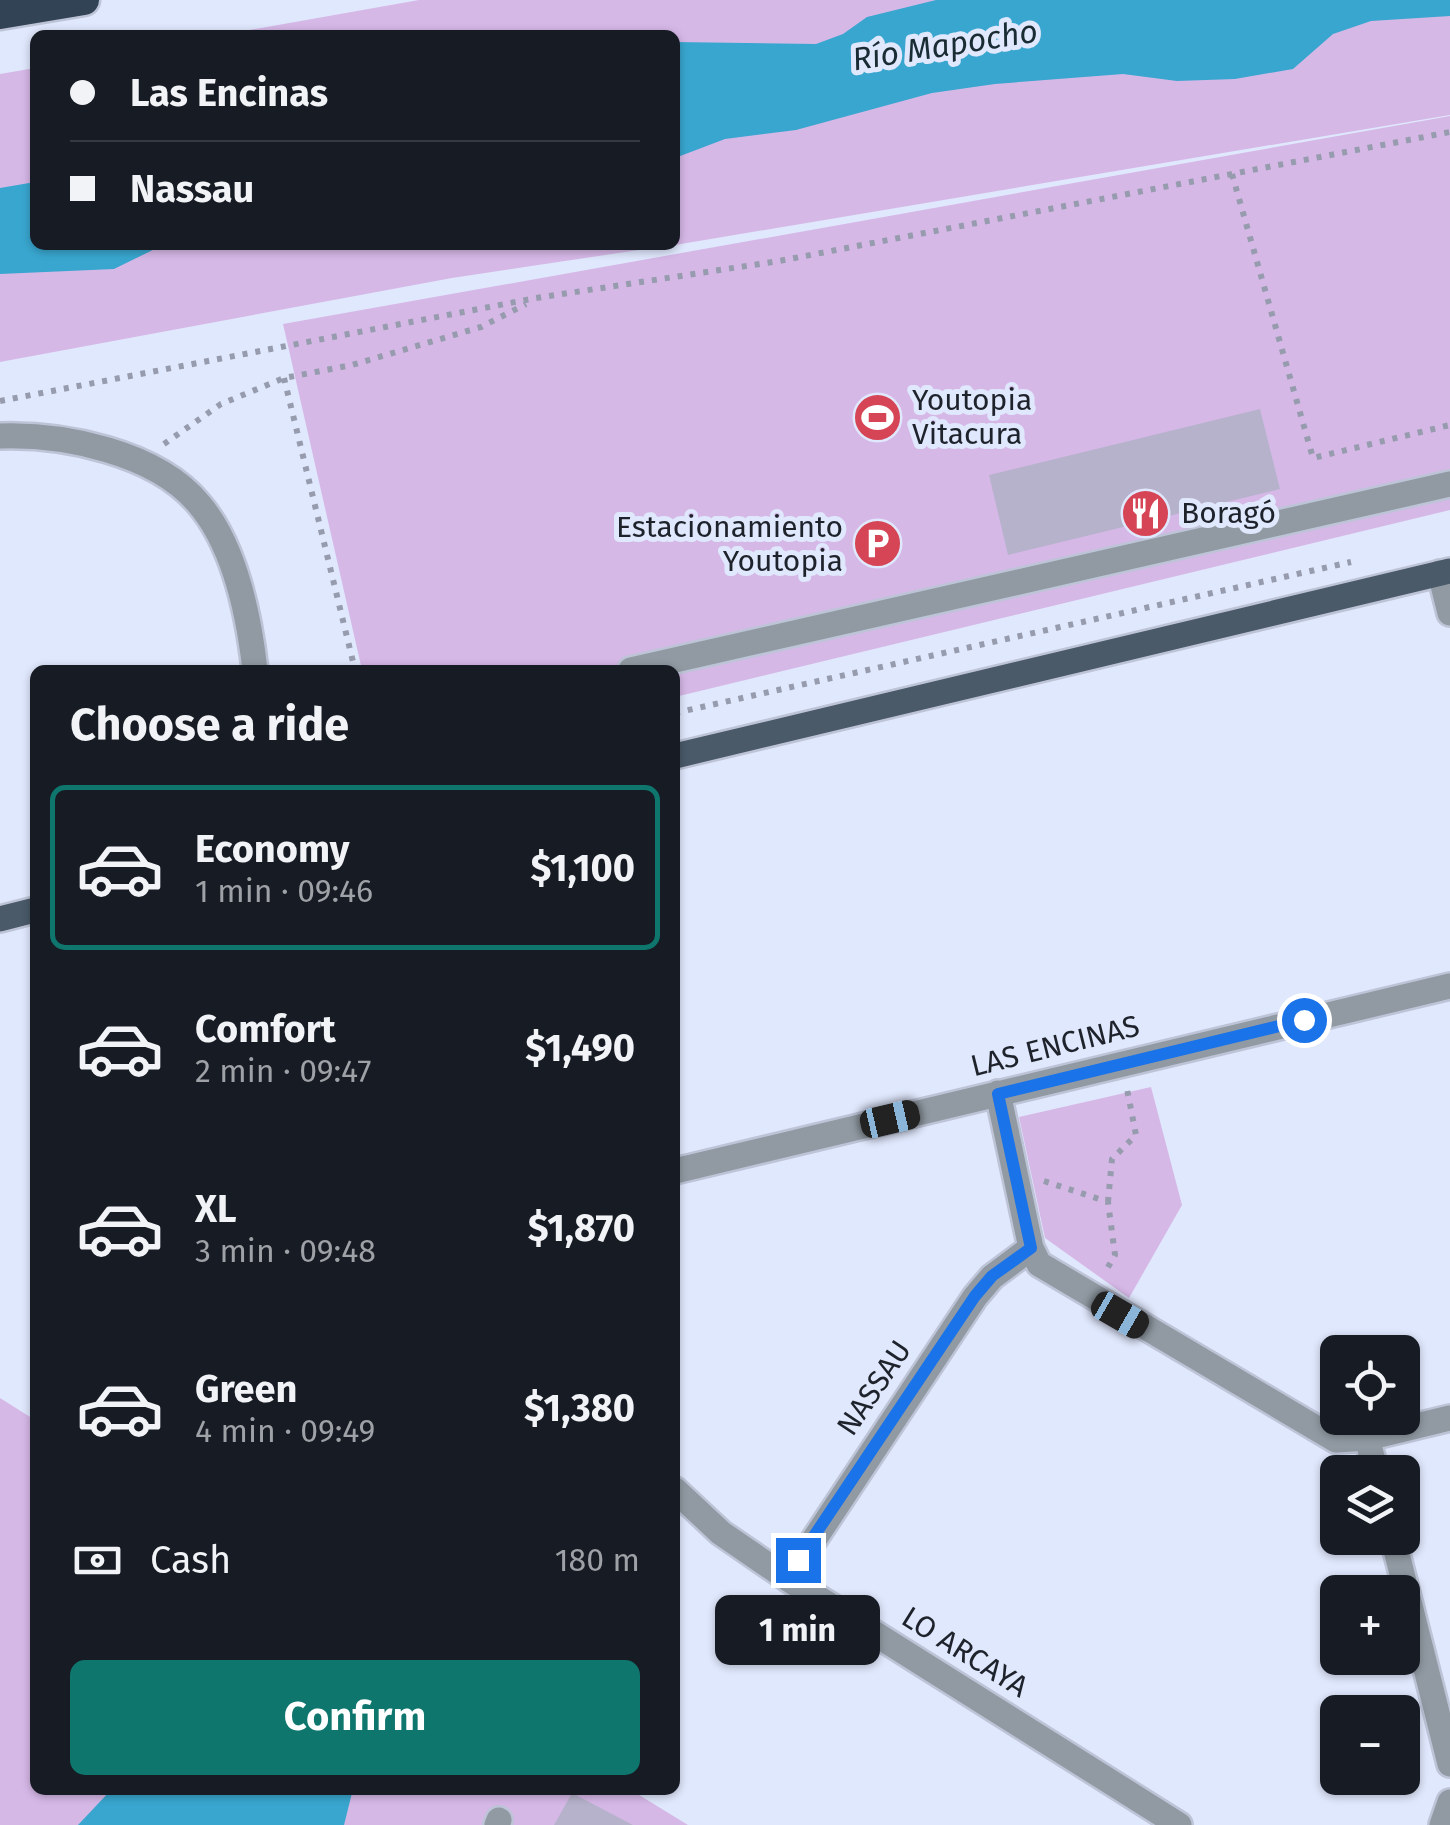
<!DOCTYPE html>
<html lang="en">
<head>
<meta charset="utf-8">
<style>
  :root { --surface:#171b24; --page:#20242c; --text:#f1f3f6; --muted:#9ea1a6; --line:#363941; --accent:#0f766e }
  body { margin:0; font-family:"Fira Sans",sans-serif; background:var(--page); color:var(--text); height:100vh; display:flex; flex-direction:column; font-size:38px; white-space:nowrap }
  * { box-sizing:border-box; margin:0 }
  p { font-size:32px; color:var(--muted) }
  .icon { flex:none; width:55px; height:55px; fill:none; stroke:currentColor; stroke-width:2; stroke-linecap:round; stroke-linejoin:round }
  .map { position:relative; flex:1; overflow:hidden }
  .sheet { position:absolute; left:30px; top:665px; width:650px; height:1130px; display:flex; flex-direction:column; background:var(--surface); border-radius:15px; box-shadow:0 2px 8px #0004 }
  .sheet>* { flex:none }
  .hud { position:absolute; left:30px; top:30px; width:650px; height:220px; border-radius:15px; box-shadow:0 2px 8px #0004; display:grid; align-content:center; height:220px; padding:0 40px; background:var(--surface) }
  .buttons { position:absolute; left:1320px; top:1335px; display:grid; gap:20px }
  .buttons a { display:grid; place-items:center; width:100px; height:100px; border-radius:15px; background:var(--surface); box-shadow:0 2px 8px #0004; font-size:50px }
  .end { position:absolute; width:45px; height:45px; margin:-22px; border:12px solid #1a73e8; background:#fff; box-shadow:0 0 0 5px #fff }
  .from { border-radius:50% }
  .bubble { position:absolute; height:70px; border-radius:15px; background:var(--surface); box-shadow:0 2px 8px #0004; font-size:32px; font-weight:700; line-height:70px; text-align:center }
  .car { position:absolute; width:30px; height:60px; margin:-30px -15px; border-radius:12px; box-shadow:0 0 8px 2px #0007; background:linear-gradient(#222 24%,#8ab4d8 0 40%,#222 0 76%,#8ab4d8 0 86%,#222 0) }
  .hud b { display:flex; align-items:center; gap:35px; height:95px; font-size:38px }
  .hud b+b { border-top:2px solid var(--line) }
  .hud i { width:25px; height:25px; background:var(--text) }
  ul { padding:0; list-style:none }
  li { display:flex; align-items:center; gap:30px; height:165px; margin:0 20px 15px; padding:0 20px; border:5px solid transparent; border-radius:15px }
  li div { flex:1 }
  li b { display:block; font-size:38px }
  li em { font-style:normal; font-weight:700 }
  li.active { border-color:var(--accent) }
  li>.icon { width:90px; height:90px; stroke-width:1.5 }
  h2 { padding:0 40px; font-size:45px; line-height:120px }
  .pay { display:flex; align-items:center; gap:25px; height:110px; padding:0 40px; font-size:38px }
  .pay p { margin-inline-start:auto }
  .cta { display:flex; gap:20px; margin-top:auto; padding:20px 40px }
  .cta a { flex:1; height:115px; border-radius:15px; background:var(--accent); color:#fff; font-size:40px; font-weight:700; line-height:115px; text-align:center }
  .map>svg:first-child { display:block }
  .green { fill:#d6b8e7 }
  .water { fill:#39a6cf }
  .building { fill:#b6b2cc }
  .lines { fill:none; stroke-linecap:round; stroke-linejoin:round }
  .minor-casing { stroke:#bdc4d7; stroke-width:30 }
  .major-casing { stroke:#bdc4d7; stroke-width:30 }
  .highway-casing { stroke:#bdc4d7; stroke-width:35 }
  .path { stroke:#969cad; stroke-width:6; stroke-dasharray:5 8; stroke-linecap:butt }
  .minor { stroke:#919aa3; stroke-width:25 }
  .major { stroke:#4a5a69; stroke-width:25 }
  .highway { stroke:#324355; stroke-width:30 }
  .route { stroke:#1a73e8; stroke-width:12 }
  .labels { text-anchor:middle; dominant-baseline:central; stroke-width:10; stroke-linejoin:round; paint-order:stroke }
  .poi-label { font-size:30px; fill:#1e222b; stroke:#e0e8fd; text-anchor:start }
  .street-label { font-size:30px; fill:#1e222b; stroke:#e0e8fd }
  .water-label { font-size:32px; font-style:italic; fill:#192c34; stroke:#e0e8fd }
</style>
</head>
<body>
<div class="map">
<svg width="1450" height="1825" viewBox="0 0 1450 1825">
  <rect width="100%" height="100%" fill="#e0e8fd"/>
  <!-- green -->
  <path class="green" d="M419,0H1450V115L675,245V35H221Z
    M35,68V245H672L452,278L0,362V74Z
    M1450,116V510L675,697V670H362L283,324Z
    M1151,1087L1182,1205L1129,1298L1045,1238L1019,1117Z
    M0,1398L35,1420V1790H631L688,1825H0Z"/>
  <!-- water -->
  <path class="water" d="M936,0H1450V16L1371,21L1333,34L1293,69L1235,79L1177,81L1123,74L995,84L932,93L796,130L725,139L675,158V42L816,44L843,34L867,17Z
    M35,182V245H163L114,269L0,274V188Z
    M111,1790H352V1793L344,1825H78Z"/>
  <!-- building -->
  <path class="building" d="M1260,409L1280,489L1008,555L989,475Z
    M572,1793L633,1825H554Z"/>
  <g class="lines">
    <defs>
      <path id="minor" d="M0,436C63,434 156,452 199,504C235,546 249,617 255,670
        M1440,573L1450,613
        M631,670L1450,484
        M998,1093L1031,1248L1039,1264L1336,1440L1367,1438L1450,1418
        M675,1171L1450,986
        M1367,1438L1376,1472
        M675,1490L721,1533L788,1579L1179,1825
        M1393,1538L1450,1764
        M788,1579L975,1297L992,1277L1031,1248
        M497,1825L499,1820
        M1442,1825L1450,1802"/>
      <path id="major" d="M675,756L1450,571
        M0,919L35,910"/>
      <path id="highway" d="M0,14L84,0"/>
    </defs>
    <!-- minor casing -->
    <use href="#minor" class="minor-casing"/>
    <!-- major casing -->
    <use href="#major" class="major-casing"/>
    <!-- highway casing -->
    <use href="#highway" class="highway-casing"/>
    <!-- path -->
    <path class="path" d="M1232,174L1313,458L1450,425
      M284,378L355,670
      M0,401L536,298L779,261L1450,132
      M164,444L221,404L284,378L352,365L481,327L526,304
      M675,713L1351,562
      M1044,1181L1108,1202L1115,1255L1104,1274
      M1108,1202L1112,1159L1136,1135L1127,1089"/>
    <!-- minor -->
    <use href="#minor" class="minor"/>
    <!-- major -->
    <use href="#major" class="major"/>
    <!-- highway -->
    <use href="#highway" class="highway"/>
  </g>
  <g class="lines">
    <!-- route -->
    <path class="route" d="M798,1560L975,1296L992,1276L1031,1248L998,1094L1304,1020"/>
  </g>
  <!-- icons -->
  <defs>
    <symbol id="stadium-disc" viewBox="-11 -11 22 22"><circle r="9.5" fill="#d54555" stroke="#e0e8fd"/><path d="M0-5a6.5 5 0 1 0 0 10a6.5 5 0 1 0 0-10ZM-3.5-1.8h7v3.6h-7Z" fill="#fff"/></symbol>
    <symbol id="restaurant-disc" viewBox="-11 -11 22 22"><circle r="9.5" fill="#d54555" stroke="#e0e8fd"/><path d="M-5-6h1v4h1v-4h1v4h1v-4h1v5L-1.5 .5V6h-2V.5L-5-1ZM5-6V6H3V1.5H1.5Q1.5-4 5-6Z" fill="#fff"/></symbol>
    <symbol id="parking-disc" viewBox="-11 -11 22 22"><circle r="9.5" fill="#d54555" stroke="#e0e8fd"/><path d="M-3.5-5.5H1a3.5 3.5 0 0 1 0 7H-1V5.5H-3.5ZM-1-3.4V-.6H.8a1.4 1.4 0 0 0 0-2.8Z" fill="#fff"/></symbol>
  </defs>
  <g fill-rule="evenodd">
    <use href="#stadium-disc" x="850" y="390" width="55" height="55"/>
    <use href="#restaurant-disc" x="1118" y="486" width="55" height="55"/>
    <use href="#parking-disc" x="850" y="516" width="55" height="55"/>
  </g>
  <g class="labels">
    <!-- poi labels -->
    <g class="poi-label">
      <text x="912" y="400">Youtopia<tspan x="912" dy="34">Vitacura</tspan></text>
      <text x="1181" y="513">Boragó</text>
      <text x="843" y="527" text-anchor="end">Estacionamiento<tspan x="843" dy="34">Youtopia</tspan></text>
    </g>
    <!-- street labels -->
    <g class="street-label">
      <text transform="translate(1055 1046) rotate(-14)">LAS ENCINAS</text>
      <text transform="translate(874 1388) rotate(-56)">NASSAU</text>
      <text transform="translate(965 1652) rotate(32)">LO ARCAYA</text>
    </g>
    <!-- water labels -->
    <g class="water-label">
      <text transform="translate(945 45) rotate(-9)">Río Mapocho</text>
    </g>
  </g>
</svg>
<div class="buttons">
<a><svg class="icon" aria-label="locate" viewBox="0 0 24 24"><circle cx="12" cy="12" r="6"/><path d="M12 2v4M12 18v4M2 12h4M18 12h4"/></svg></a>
<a><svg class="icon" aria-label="layers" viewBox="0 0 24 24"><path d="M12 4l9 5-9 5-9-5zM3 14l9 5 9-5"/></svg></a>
<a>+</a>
<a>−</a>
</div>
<i class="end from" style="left:1304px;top:1020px"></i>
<i class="end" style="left:798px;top:1560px"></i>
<div class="bubble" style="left:715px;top:1595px;width:165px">1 min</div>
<i class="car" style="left:890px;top:1119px;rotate:77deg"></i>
<i class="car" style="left:1120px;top:1315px;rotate:120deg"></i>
<div class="hud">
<b><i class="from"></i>Las Encinas</b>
<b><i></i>Nassau</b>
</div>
<section class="sheet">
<h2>Choose a ride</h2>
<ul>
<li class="active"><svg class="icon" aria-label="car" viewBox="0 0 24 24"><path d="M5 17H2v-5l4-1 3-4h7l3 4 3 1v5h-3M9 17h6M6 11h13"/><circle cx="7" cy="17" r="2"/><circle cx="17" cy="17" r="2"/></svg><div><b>Economy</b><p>1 min · 09:46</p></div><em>$1,100</em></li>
<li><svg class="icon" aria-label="car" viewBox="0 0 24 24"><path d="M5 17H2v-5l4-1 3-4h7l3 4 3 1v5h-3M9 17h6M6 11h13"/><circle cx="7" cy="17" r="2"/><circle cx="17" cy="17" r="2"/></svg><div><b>Comfort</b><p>2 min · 09:47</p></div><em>$1,490</em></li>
<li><svg class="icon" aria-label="car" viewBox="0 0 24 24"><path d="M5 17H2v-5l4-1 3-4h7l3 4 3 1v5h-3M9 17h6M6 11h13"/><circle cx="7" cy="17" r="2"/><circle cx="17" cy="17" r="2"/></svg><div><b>XL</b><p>3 min · 09:48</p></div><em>$1,870</em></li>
<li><svg class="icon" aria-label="car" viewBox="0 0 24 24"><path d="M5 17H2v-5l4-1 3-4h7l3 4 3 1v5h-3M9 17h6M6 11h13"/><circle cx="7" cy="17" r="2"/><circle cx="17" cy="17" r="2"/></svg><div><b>Green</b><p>4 min · 09:49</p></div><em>$1,380</em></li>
</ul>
<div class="pay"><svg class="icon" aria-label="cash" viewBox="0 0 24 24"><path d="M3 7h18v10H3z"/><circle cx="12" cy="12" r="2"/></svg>Cash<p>180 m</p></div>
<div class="cta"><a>Confirm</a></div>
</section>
</div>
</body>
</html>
